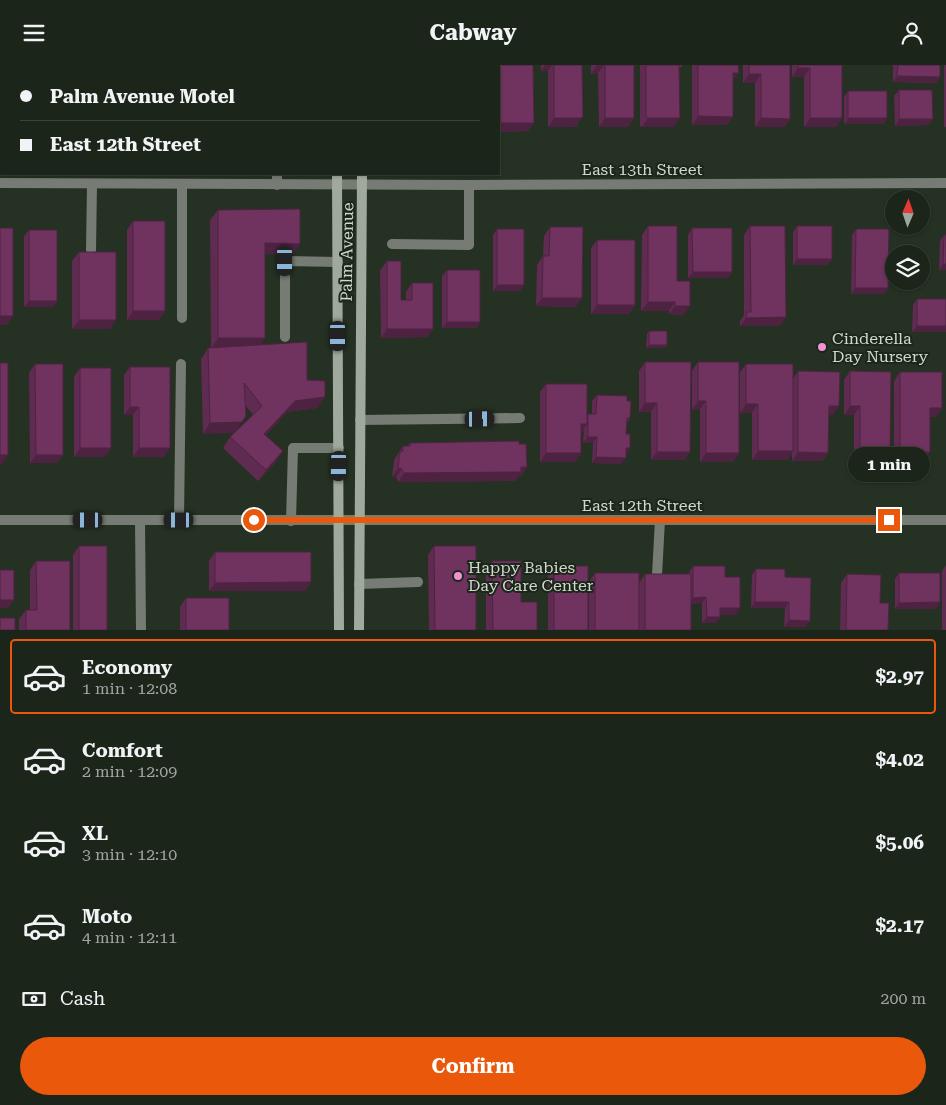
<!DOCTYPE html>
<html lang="en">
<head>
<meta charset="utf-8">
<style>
  :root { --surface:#1c251a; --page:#293127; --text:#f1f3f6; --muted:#a0a5a2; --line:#3a4239; --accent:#ea580c }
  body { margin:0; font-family:"Roboto Serif",serif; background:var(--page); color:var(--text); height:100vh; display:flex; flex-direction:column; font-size:19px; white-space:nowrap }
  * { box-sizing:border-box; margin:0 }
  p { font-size:16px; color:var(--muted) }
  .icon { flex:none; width:28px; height:28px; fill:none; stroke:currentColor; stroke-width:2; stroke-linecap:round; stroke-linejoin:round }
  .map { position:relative; height:565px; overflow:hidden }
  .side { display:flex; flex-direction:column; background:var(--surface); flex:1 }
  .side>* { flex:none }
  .banner { position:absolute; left:0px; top:0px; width:500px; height:110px; box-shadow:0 1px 4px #0004,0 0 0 1px var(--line); display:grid; align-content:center; height:110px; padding:0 20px; background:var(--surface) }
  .needle { width:32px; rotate:2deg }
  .controls { position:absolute; left:885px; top:125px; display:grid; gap:10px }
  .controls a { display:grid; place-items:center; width:45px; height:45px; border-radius:50%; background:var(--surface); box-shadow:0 1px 4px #0004,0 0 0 1px var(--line); font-size:25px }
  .end { position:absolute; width:22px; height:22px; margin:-11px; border:6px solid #ea580c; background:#fff; box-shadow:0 0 0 2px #fff }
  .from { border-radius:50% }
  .bubble { position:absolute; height:35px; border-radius:18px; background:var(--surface); box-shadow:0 1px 4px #0004,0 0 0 1px var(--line); font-size:16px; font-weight:700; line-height:35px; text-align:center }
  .car { position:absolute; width:15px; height:30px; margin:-15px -8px; border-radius:6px; box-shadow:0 0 4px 1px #0007; background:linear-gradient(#222 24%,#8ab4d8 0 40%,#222 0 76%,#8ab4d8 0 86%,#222 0) }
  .banner b { display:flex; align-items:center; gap:18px; height:48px; font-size:19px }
  .banner b+b { border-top:1px solid var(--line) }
  .banner i { width:12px; height:12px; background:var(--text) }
  ul { padding:9px 0 0; list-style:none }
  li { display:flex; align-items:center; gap:15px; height:75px; margin:0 10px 8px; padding:0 10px; border:2px solid transparent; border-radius:5px }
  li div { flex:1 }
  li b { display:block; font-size:19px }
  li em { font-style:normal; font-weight:700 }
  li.current { border-color:var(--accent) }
  li>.icon { width:45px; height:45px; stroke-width:1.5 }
  .pay { display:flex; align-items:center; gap:12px; height:55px; padding:0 20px; font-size:19px }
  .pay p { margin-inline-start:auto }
  .button { display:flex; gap:10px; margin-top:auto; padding:10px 20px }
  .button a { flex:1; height:58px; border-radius:30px; background:var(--accent); color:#fff; font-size:20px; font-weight:700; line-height:58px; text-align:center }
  header { display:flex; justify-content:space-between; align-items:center; height:65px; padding:0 20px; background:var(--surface); font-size:22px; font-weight:700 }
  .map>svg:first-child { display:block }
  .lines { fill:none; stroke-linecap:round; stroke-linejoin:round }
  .lane { stroke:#767c74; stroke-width:10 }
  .street { stroke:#767c74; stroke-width:10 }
  .secondary { stroke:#9fa99c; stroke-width:10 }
  .wall { fill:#602b51 }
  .shaded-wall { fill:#4e2342 }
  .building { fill:#70325e; stroke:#4e2342 }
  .route { stroke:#ea580c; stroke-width:6 }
  .poi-dot { fill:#f391d5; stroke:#1b2718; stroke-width:2 }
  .labels { text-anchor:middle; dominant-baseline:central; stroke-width:4; stroke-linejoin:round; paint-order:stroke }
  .street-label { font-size:16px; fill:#d1d8cf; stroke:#1b2718 }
  .poi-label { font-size:16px; fill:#d1d8cf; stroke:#1b2718; text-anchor:start }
</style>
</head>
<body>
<header><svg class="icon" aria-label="menu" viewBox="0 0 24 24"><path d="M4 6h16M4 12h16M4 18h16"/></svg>Cabway<svg class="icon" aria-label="person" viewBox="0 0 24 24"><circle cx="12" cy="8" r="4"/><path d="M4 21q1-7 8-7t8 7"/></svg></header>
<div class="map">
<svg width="946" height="565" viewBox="0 0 946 565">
  <rect width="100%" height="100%" fill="#253122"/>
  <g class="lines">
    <!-- lane -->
    <path class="lane" d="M280,1V0
      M182,119V253
      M277,120V109
      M392,179L469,180V120
      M91,185L92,119
      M285,272V196L338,197
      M360,355L520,353
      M140,455L141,565
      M179,455L181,299
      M291,456L293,383H339
      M657,510L660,455
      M359,519L418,517"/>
    <!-- street -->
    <path class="street" d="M0,118L469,120L946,118
      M0,455H946"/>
    <!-- secondary -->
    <path class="secondary" d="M360,0V1
      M338,1V0
      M337,109L339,565
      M359,565L362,109"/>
  </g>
  <!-- wall -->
  <path class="wall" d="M190,0H259V1H190Z
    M383,0H478V1H383Z
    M493,0H533L534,58L528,66L499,67V1H493Z
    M541,0H582L577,61L575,62H548V6H541Z
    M591,0H634V53L628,62H599L598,8L591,9Z
    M640,0H683L679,4L674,62H642L640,61Z
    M692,0H738L733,16V52L727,60H692Z
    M743,0H790V54L784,62H755V18H743Z
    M792,0H842V53L836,62H804V12H792Z
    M893,0H940V12L936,18L893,17Z
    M944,0H946V62H944Z
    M899,25L933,54L928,60L895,61L894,31Z
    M848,26L887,53L883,59H844V32Z
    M218,145L300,179L293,189H265L260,280L307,315L317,343L287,347L266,370L276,397L258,416L223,383L230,372L253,350L245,340L203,369L201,294L208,283H211L210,155Z
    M133,156L165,246L159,255H127V165Z
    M648,161L677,216L684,250L669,249V246H641L642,170Z
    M750,161L780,261H740V256L744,250V170Z
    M797,161L832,194L827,200H793V167Z
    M550,162L576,242L536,241L537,200L543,191L544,171Z
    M692,163L732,207L728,213H688V170Z
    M497,164L524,220L520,226H493V170Z
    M856,164L884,229H851L852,170Z
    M29,165L57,236L53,242H24V171Z
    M944,170H946V205H939L940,176Z
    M597,175L635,240L629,249H591V183Z
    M79,187L110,264H72V196Z
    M387,196L401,235H406V227L412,218L433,264L427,272L381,273L380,205Z
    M447,205L480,257L476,263H442V211Z
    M917,234H946V267H912L913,240Z
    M649,266L667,280L665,283H646L647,269Z
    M645,297L690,387L684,395H651V347H639V306Z
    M698,297L739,388L733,397H700V344L692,345V306Z
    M35,299L63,390L57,398H30L29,308Z
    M746,299L793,314L798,306L833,350H829L828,388L822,396H792V388L787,395H752V348H740V307Z
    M130,302L164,392H133V350H124V310Z
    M80,303L111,383L105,392H74V312Z
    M850,306L884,393H875L870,399H854V350H844V315Z
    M900,307L942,343L936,352H930V387L924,396H894V316Z
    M546,319L587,351L588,349H592V336L597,330L627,336L630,353L627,358L626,369L630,383L626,389L621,399L592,398L593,378H583L584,365L581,368V388L575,397H540V327Z
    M410,378L519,379L527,402L521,411H519L515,416L398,417L396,412H392L394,395L403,381H407Z
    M79,481L107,565H73V490Z
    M434,481L476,565H429L428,490Z
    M215,487L311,517L305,526H209V496Z
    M36,496L70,565H19V554L26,545H30V505Z
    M492,496L521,537L537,565H486V505Z
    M946,500V565H942V506Z
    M554,501L588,565H548V510Z
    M693,501L725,512L736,550H720V552L716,558H702V538L691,539V565H589V517L595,508L639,518L645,509H689V508Z
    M756,504L785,512L806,562H784L785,543H751L752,510Z
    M899,508L940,537L936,544H895V514Z
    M847,509L880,538L888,565H840L841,518Z
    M186,533L229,565H180V542Z"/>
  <!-- shaded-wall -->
  <path class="shaded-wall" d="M545,0H552L548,6H541Z
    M597,0H604L598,8L591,9Z
    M798,3H810L804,12H792Z
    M733,8H739L732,16Z
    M749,9H761L755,18H743Z
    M897,11L940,12L936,18L893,17Z
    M698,51L733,52L727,60H692Z
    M583,52L575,62H548L554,53Z
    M605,53H634L628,62H599Z
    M648,53H680L674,62H642Z
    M761,53L790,54L784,62H755Z
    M810,53H842L836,62H804Z
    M848,53H887L883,59H844Z
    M899,54H933L928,60L895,61Z
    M500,58H534L528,66L499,67V60Z
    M265,178L300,179L293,189H258Z
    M797,194H832L827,200H793Z
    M943,199H946V205H939Z
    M693,207H732L728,213H688Z
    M497,220H524L520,226H493Z
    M855,223H888L884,229H851Z
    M542,233H582L576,242L536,241Z
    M29,236H57L53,242H24Z
    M648,237H675L669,246H641Z
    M597,240H635L629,249H591Z
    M675,241H690L684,250L669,249Z
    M133,246H165L159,255H127Z
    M0,251H13L7,260H0Z
    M786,252L780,261H740L746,253Z
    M79,255H116L110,264H72Z
    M447,257H480L476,263H442Z
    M917,261H946V267H912Z
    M387,264H433L427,272L381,273Z
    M218,273H265L258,284H211Z
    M649,280H667L665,283H646Z
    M325,332L317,343L287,347L257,379L264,369L295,336Z
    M698,336H706L700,344L692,345Z
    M645,338H657L651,347H639Z
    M746,339H758L752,348H740Z
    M829,341H839L833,350H823Z
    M850,341H860L854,350H844Z
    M130,342H139L133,350H124Z
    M930,343H942L936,352H924Z
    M242,357L234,368L203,369L210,358Z
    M581,359H587L581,368Z
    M588,372H597L593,378H583Z
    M80,383H111L105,392H74Z
    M139,383H170L164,392H133Z
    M626,383H630L626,389Z
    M876,384H890L884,393H875L870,399H854L860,390Z
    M283,386L276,397L258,416L266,405Z
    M758,386H793L787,395H752Z
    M657,387H690L684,395H651Z
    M798,387L828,388L822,396H792Z
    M900,387H930L924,396H894Z
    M546,388H581L575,397H540Z
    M706,388H739L733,397H700Z
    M0,390H8L2,399H0Z
    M36,390H63L57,398H30Z
    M596,392L626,393L621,399L592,398Z
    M527,402L521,411H519L515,416L398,417L404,408Z
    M398,403L402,404L396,412H392Z
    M311,517L305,526H209L215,518Z
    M706,532L702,538L689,539L693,533Z
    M0,535H14L8,543H0Z
    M755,537H789L785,543H751Z
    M940,537L936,544H895L899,538Z
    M720,543H740L736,550H716Z
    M707,552H720L716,558H702Z
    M789,555L810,556L806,562H784Z"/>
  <!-- building -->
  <path class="building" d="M28,0H63V1H28Z
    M79,0H115V1H79Z
    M132,0H170V1H132Z
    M198,0H259V1H198Z
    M390,0H478V1H390Z
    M499,0H533L534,58H500Z
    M554,0H582L583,52L581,53H554Z
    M605,0H634V53H605Z
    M646,0H679L680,53H648L646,52Z
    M698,0H738L739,8H733V52L698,51Z
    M749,0H790V54L761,53V9H749Z
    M798,0H842V53H810V3H798Z
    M898,0H940V12L897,11Z
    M0,11H1V54H0Z
    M899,25H932L933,54H899Z
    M848,26H887V53H848Z
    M300,144V179L265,178V273H218V145Z
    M133,156H165V246H133Z
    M648,161H677V216H690V241H675V237H648Z
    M750,161H785L786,252L746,253L747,247H751Z
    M797,161H832V194H797Z
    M550,162H583L582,233H542L543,191H549Z
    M0,163H13V251H0Z
    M692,163H732V207H693Z
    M497,164H524V220H497Z
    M856,164H889L888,223H855Z
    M29,165H57V236H29Z
    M944,170H946V199H943Z
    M597,175H635V240H597Z
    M79,187H116V255H79Z
    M387,196H401V235H412V218H433V264H387Z
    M447,205H480V257H447Z
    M917,234H946V261H917Z
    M649,266H667V280H649Z
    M307,277V315L325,316V332L295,336L264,369L283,386L266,405L230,372L262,341L244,318L246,351L242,357L210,358L208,283Z
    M645,297H691L690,387H657V338H645Z
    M698,297H739V388H706V336H698Z
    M0,298H8V390H0Z
    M35,299H63V390H36Z
    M746,299H793V386H758V339H746Z
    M130,302H170V383H139V342H130Z
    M80,303H111V383H80Z
    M798,306L840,307L839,341H829L828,388L798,387Z
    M850,306L891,307L890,384H876V391L860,390V341H850Z
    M900,307H942V343H930V387H900Z
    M546,319H587V359H581V388H546Z
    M597,330L627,331V336H631L630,353H627L626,369H630V383H626V393L596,392L597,372H588V349H596Z
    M519,376V379H526L527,402H521V407L404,408L402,404L398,403L400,387L403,386V381H410V378Z
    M79,481H107V565H79Z
    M434,481H476V565H435Z
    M215,487H311V517L215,518Z
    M36,496H70V565H26V545H37Z
    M492,496H521V537H537V565H493Z
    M554,501H588V565H554Z
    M693,501H725V512H740V543H720V552H707L706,532L693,533Z
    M756,504H785V512L811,513L810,556L789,555V537H755Z
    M0,505H14V535H0Z
    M595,508H639V565H595Z
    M899,508H940V537L899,538Z
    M645,509H691V565H645Z
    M847,509L881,510L880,538H889L888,565H846Z
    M186,533H229V565H186Z
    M0,553H15V565H0Z"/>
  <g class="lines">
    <!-- route -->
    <path class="route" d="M254,455H889"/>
  </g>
  <!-- markers -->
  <g class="poi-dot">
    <circle cx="822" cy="282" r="5"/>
    <circle cx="458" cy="511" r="5"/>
  </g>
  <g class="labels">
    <!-- street labels -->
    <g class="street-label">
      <text x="642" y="104">East 13th Street</text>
      <text transform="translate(347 187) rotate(-89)">Palm Avenue</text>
      <text x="642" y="440">East 12th Street</text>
    </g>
    <!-- poi labels -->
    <g class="poi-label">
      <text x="832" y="273">Cinderella<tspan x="832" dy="18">Day Nursery</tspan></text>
      <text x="468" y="502">Happy Babies<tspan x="468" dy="18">Day Care Center</tspan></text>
    </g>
  </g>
</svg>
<div class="controls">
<a><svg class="needle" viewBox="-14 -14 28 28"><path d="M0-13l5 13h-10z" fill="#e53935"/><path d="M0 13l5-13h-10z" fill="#a0a5a2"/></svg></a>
<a><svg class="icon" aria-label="layers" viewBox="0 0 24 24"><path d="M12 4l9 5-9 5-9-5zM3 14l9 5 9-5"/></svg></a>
</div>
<i class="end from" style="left:254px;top:455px"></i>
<i class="end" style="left:889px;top:455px"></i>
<div class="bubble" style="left:848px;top:382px;width:82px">1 min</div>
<i class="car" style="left:285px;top:196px;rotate:180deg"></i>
<i class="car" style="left:338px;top:271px;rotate:180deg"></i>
<i class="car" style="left:480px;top:354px;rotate:89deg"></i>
<i class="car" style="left:339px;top:401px;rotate:181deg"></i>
<i class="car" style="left:88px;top:455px;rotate:270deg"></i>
<i class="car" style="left:179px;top:455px;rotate:270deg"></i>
<div class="banner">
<b><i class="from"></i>Palm Avenue Motel</b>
<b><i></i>East 12th Street</b>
</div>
</div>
<section class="side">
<ul>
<li class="current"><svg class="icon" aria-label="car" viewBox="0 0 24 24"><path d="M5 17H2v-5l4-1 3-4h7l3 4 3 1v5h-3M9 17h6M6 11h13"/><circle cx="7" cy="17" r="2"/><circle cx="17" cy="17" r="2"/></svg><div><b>Economy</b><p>1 min · 12:08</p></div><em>$2.97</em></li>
<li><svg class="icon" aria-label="car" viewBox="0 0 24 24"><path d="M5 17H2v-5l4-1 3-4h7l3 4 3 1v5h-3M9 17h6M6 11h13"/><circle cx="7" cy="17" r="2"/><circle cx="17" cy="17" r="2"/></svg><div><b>Comfort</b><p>2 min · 12:09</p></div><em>$4.02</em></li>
<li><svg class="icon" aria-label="car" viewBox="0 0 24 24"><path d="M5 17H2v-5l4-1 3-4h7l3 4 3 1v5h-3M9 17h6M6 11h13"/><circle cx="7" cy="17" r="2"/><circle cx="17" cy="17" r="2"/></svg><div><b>XL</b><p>3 min · 12:10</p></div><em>$5.06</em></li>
<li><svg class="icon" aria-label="car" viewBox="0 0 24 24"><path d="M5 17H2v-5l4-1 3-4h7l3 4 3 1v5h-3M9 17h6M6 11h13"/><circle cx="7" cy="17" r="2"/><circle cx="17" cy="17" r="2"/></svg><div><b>Moto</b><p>4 min · 12:11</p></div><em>$2.17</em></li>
</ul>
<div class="pay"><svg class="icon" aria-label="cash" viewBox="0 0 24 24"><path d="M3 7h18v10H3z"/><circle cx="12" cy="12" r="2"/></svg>Cash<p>200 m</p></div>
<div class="button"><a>Confirm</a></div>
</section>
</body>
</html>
